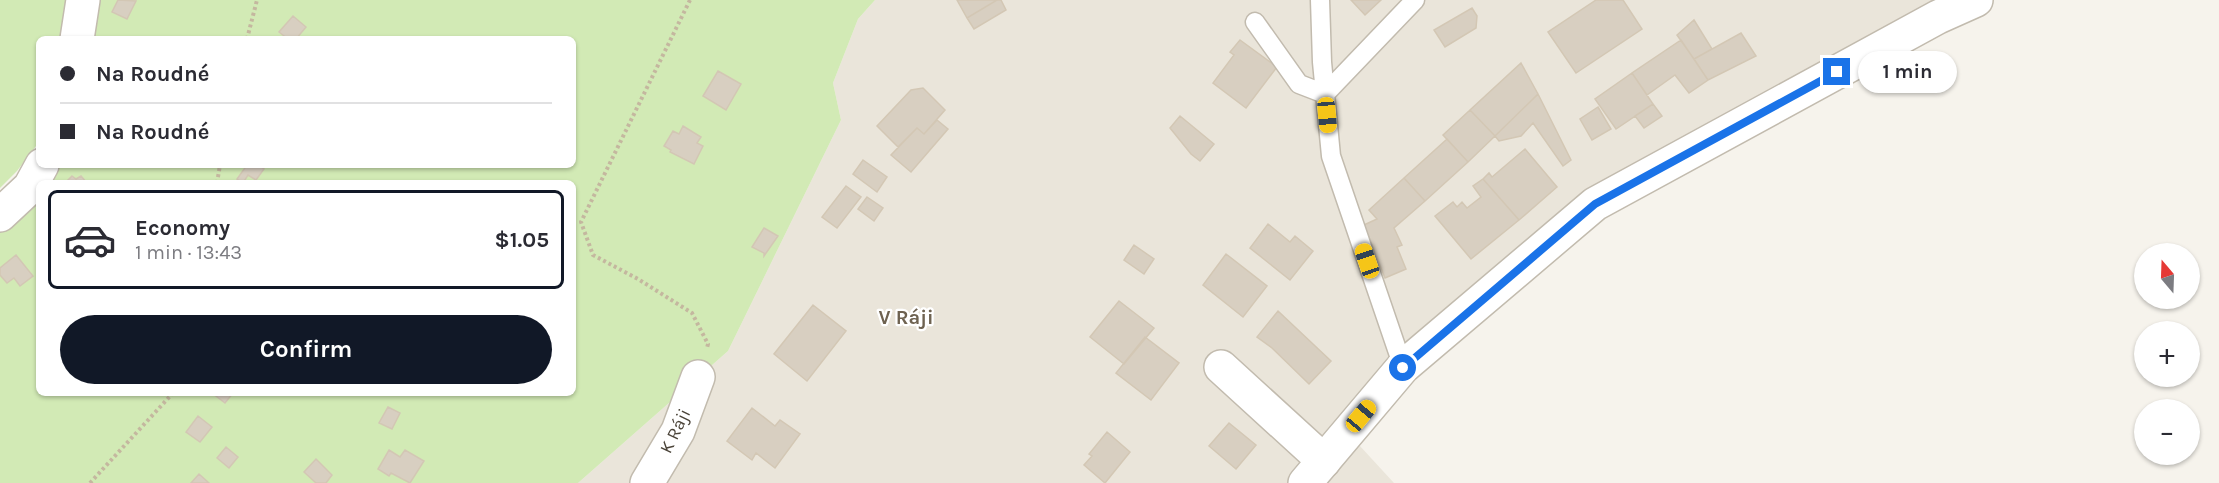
<!DOCTYPE html>
<html lang="en">
<head>
<meta charset="utf-8">
<style>
  :root { --surface:#fff; --page:#f7f7f7; --text:#2b2b33; --muted:#7c7c81; --line:#e1e1e2; --accent:#111827 }
  body { margin:0; font-family:Karla,sans-serif; background:var(--page); color:var(--text); height:100vh; display:flex; flex-direction:column; font-size:22px; white-space:nowrap }
  * { box-sizing:border-box; margin:0 }
  p { font-size:20px; color:var(--muted) }
  .icon { flex:none; width:33px; height:33px; fill:none; stroke:currentColor; stroke-width:2; stroke-linecap:round; stroke-linejoin:round }
  .map { position:relative; flex:1; overflow:hidden }
  .drawer { position:absolute; left:36px; top:180px; width:540px; height:216px; display:flex; flex-direction:column; background:var(--surface); border-radius:9px; box-shadow:0 2px 4px #0004 }
  .drawer>* { flex:none }
  .hud { position:absolute; left:36px; top:36px; width:540px; height:132px; border-radius:9px; box-shadow:0 2px 4px #0004; display:grid; align-content:center; height:132px; padding:0 24px; background:var(--surface) }
  .needle { width:39px; rotate:341deg }
  .buttons { position:absolute; left:2134px; top:243px; display:grid; gap:12px }
  .buttons a { display:grid; place-items:center; width:66px; height:66px; border-radius:50%; background:var(--surface); box-shadow:0 2px 4px #0004; font-size:30px }
  .end { position:absolute; width:27px; height:27px; margin:-14px; border:8px solid #1a73e8; background:#fff; box-shadow:0 0 0 3px #fff }
  .from { border-radius:50% }
  .bubble { position:absolute; height:42px; border-radius:21px; background:var(--surface); box-shadow:0 2px 4px #0004; font-size:20px; font-weight:700; line-height:42px; text-align:center }
  .car { position:absolute; width:18px; height:36px; margin:-18px -9px; border-radius:8px; box-shadow:0 0 4px 2px #0007; background:linear-gradient(#f5c518 24%,#345 0 40%,#f5c518 0 76%,#345 0 86%,#f5c518 0) }
  .hud b { display:flex; align-items:center; gap:21px; height:57px; font-size:22px }
  .hud b+b { border-top:2px solid var(--line) }
  .hud i { width:15px; height:15px; background:var(--text) }
  ul { padding:10px 0 0; list-style:none }
  li { display:flex; align-items:center; gap:18px; height:99px; margin:0 12px 9px; padding:0 12px; border:3px solid transparent; border-radius:9px }
  li div { flex:1 }
  li b { display:block; font-size:22px }
  li em { font-style:normal; font-weight:700 }
  li.selected { border-color:var(--accent) }
  li>.icon { width:54px; height:54px; stroke-width:1.5 }
  .primary-button { display:flex; gap:12px; margin-top:auto; padding:12px 24px }
  .primary-button a { flex:1; height:69px; border-radius:36px; background:var(--accent); color:#fff; font-size:24px; font-weight:700; line-height:69px; text-align:center }
  .map>svg:first-child { display:block }
  .residential { fill:#eae5da }
  .green { fill:#d2eab5 }
  .building { fill:#d8cfc1; stroke:#d3c7b4; stroke-width:1.5 }
  .lines { fill:none; stroke-linecap:round; stroke-linejoin:round }
  .service-casing { stroke:#c2bbae; stroke-width:21 }
  .minor-casing { stroke:#c2bbae; stroke-width:36 }
  .tertiary-casing { stroke:#c2bbae; stroke-width:36 }
  .path { stroke:#c4b79f; stroke-width:4; stroke-dasharray:3 3; stroke-linecap:butt }
  .service { stroke:#fff; stroke-width:18 }
  .minor { stroke:#fff; stroke-width:33 }
  .tertiary { stroke:#fff; stroke-width:33 }
  .route { stroke:#1a73e8; stroke-width:8 }
  .labels { text-anchor:middle; dominant-baseline:central; stroke-width:4.5; stroke-linejoin:round; paint-order:stroke }
  .street-label { font-size:18px; fill:#4b4439; stroke:#fff }
  .neighbourhood-label { font-size:20px; font-weight:bold; fill:#6e6250; stroke:#fff }
</style>
</head>
<body>
<div class="map">
<svg width="2219" height="483" viewBox="0 0 2219 483">
  <rect width="100%" height="100%" fill="#f6f3ec"/>
  <!-- residential -->
  <path class="residential" d="M875,0H1976L1595,204L1348,433L1394,483H578L728,351L841,120L833,83L858,19Z"/>
  <!-- green -->
  <path class="green" d="M0,0H75L68,39H39V142L17,171L0,188Z
    M98,0H875L858,19L833,83L841,120L728,351L578,483H0V228L39,193V393H573V183H46L57,165H573V39H91Z"/>
  <!-- building -->
  <path class="building" d="M118,0L136,1L127,19L112,12Z
    M957,0H997L967,18Z
    M997,0H1001L1006,10L974,29L967,18Z
    M1351,0H1381L1365,15Z
    M1596,0H1623L1642,29L1576,73L1548,32Z
    M1472,8L1477,16L1476,28L1445,47L1434,30Z
    M293,16L306,27L296,39H288L279,32Z
    M1694,20L1712,49L1694,59L1677,35Z
    M1741,33L1756,56L1708,80L1694,59Z
    M1240,40L1277,67L1246,108L1213,83L1234,55L1230,52Z
    M1681,40L1708,80L1689,93L1675,75L1647,95L1632,73Z
    M1521,63L1538,94L1495,136L1470,110Z
    M718,71L741,84L726,110L703,96Z
    M1632,73L1653,104L1616,129L1595,99Z
    M923,88L945,110L924,134L917,128L898,147L877,126L911,90Z
    M1538,94L1571,160L1563,166L1533,123L1521,136L1499,141L1495,136Z
    M1653,104L1662,116L1644,128L1635,116Z
    M1598,107L1611,129L1592,140L1580,119Z
    M1470,110L1495,136L1468,162L1443,135Z
    M1180,116L1214,144L1200,161L1191,154L1170,128Z
    M937,120L948,129L911,172L891,155L917,128L924,134Z
    M683,126L701,137L697,143L703,146L694,164L670,152L671,150L664,146L673,131L679,134Z
    M1447,139L1468,162L1425,201L1404,178Z
    M1525,149L1557,187L1519,220L1483,179L1489,173L1492,177Z
    M863,160L887,177L877,192L853,174Z
    M247,165H258L264,169L256,180L248,175L243,183L237,179Z
    M72,176L76,179L81,176L87,183H65Z
    M1404,178L1425,201L1394,228L1402,245L1397,247L1406,269L1385,278L1364,225L1377,219L1369,210Z
    M1483,179L1519,220L1471,259L1435,216L1453,202L1457,207L1462,202L1467,208L1481,197L1473,186Z
    M846,186L861,197L837,228L822,217Z
    M867,197L883,208L874,221L858,209Z
    M1268,224L1290,242L1295,236L1313,251L1290,280L1250,248Z
    M764,228L778,236L764,256V253L752,247Z
    M1134,245L1154,259L1144,274L1124,260Z
    M1226,254L1267,286L1243,317L1203,285Z
    M16,255L33,276L20,286L14,278L7,283L0,275V268Z
    M1119,301L1154,328L1124,364L1090,337Z
    M813,305L846,331L807,381L774,354Z
    M1278,311L1331,361L1309,384L1272,348L1257,337Z
    M1145,337L1179,363L1151,400L1116,373Z
    M212,393H233L225,403Z
    M388,407L400,413L392,429L379,423Z
    M752,408L775,426L780,420L800,434L775,468L756,453L752,460L727,441Z
    M198,416L212,427L200,442L186,432Z
    M1229,423L1256,445L1236,469L1209,446Z
    M1107,432L1130,452L1105,483L1084,465L1092,456L1089,454Z
    M226,447L238,457L229,468L217,458Z
    M389,450L400,457L405,450L424,461L410,483L391,473L389,476L378,469Z
    M316,459L332,475L326,483H316L304,472Z
    M199,474L209,483H191Z"/>
  <g class="lines">
    <defs>
      <path id="service" d="M1320,0L1322,62L1331,156L1403,367
        M1255,22L1299,84L1325,94L1415,0"/>
      <path id="minor" d="M77,39L83,0
        M0,215L30,187L42,165
        M1221,367L1324,461
        M647,483L678,431L698,377"/>
      <path id="tertiary" d="M1305,483L1403,367L1595,204L1938,17L1976,0"/>
    </defs>
    <!-- service casing -->
    <use href="#service" class="service-casing"/>
    <!-- minor casing -->
    <use href="#minor" class="minor-casing"/>
    <!-- tertiary casing -->
    <use href="#tertiary" class="tertiary-casing"/>
    <!-- path -->
    <path class="path" d="M690,0L581,222L593,255L638,279L692,313L708,344L707,348
      M247,39L257,0
      M217,183L220,165
      M90,483L173,393"/>
    <!-- service -->
    <use href="#service" class="service"/>
    <!-- minor -->
    <use href="#minor" class="minor"/>
    <!-- tertiary -->
    <use href="#tertiary" class="tertiary"/>
  </g>
  <g class="lines">
    <!-- route -->
    <path class="route" d="M1403,368L1595,204L1837,72"/>
  </g>
  <g class="labels">
    <!-- street labels -->
    <g class="street-label">
      <text transform="translate(675 431) rotate(-64)">K Ráji</text>
    </g>
    <!-- neighbourhood labels -->
    <g class="neighbourhood-label">
      <text x="906" y="317">V Ráji</text>
    </g>
  </g>
</svg>
<div class="buttons">
<a><svg class="needle" viewBox="-14 -14 28 28"><path d="M0-13l5 13h-10z" fill="#e53935"/><path d="M0 13l5-13h-10z" fill="#7c7c81"/></svg></a>
<a>+</a>
<a>−</a>
</div>
<i class="end from" style="left:1403px;top:368px"></i>
<i class="end" style="left:1837px;top:72px"></i>
<div class="bubble" style="left:1858px;top:51px;width:99px">1 min</div>
<i class="car" style="left:1327px;top:115px;rotate:175deg"></i>
<i class="car" style="left:1367px;top:261px;rotate:341deg"></i>
<i class="car" style="left:1361px;top:416px;rotate:40deg"></i>
<div class="hud">
<b><i class="from"></i>Na Roudné</b>
<b><i></i>Na Roudné</b>
</div>
<section class="drawer">
<ul>
<li class="selected"><svg class="icon" aria-label="car" viewBox="0 0 24 24"><path d="M5 17H2v-5l4-1 3-4h7l3 4 3 1v5h-3M9 17h6M6 11h13"/><circle cx="7" cy="17" r="2"/><circle cx="17" cy="17" r="2"/></svg><div><b>Economy</b><p>1 min · 13:43</p></div><em>$1.05</em></li>
</ul>
<div class="primary-button"><a>Confirm</a></div>
</section>
</div>
</body>
</html>
